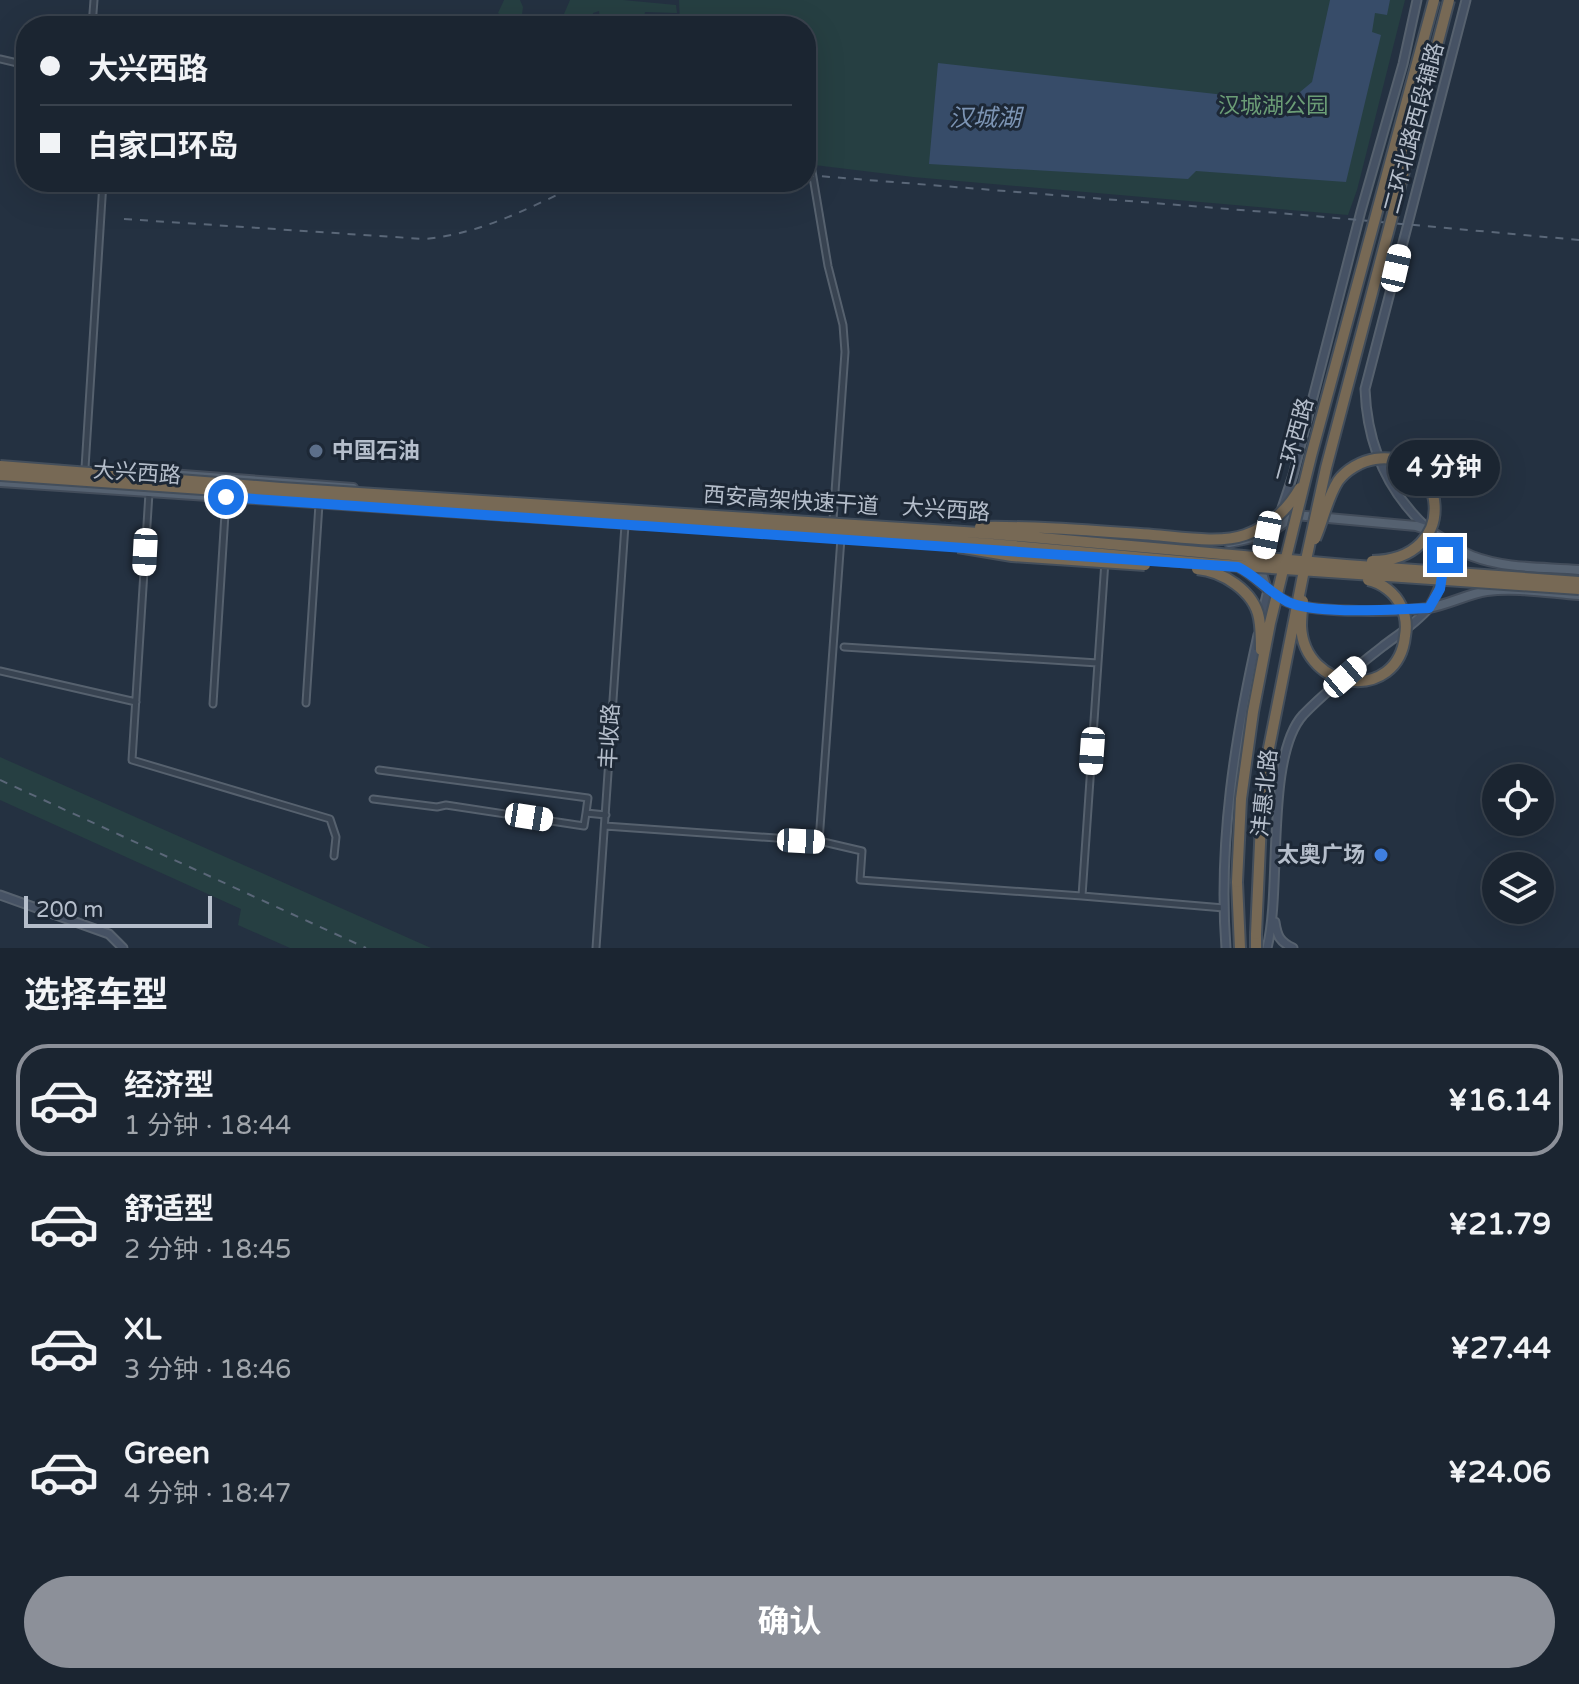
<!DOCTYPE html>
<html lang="zh">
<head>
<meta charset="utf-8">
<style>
  :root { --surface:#1b2531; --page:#242d39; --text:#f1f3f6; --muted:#a0a5ab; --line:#39424d; --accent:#8c9099 }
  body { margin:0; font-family:"Varela Round","Noto Sans SC",sans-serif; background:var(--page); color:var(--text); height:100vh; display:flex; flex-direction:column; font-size:30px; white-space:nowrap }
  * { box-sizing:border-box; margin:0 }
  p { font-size:26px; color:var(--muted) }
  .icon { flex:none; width:44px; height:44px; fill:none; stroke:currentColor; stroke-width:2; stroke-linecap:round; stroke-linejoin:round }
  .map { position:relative; height:948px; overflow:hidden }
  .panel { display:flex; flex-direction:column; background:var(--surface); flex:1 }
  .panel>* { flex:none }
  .hud { position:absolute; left:16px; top:16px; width:800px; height:176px; border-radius:32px; box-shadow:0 8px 32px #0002,0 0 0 2px var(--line); display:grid; align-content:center; height:176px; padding:0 24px; background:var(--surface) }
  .fabs { position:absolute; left:1482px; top:764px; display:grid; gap:16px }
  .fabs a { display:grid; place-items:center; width:72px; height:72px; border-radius:50%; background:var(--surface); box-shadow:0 8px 32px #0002,0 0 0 2px var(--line); font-size:40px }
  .scale { position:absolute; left:24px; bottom:20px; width:188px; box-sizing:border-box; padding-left:8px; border:4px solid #b5becb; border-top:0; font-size:22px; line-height:28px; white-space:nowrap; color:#b5becb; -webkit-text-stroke:6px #1d2836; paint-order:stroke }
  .end { position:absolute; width:36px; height:36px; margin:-18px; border:10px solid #1a73e8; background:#fff; box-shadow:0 0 0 4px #fff }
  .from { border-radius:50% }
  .bubble { position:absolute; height:56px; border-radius:28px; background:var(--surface); box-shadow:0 8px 32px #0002,0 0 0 2px var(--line); font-size:26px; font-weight:700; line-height:56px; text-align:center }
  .car { position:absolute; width:24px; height:48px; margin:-24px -12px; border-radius:10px; box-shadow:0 0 6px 2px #0007; background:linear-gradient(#fff 24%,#345 0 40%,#fff 0 76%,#345 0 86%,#fff 0) }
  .hud b { display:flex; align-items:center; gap:28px; height:76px; font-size:30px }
  .hud b+b { border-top:2px solid var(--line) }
  .hud i { width:20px; height:20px; background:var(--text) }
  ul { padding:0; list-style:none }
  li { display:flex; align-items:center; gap:24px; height:112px; margin:0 16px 12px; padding:0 8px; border:4px solid transparent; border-radius:32px }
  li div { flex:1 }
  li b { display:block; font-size:30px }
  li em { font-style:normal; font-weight:700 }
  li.current { border-color:var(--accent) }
  li>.icon { width:72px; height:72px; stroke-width:1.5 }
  h2 { padding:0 24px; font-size:36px; line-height:96px }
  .primary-button { display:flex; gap:16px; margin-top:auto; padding:16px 24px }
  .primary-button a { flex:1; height:92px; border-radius:48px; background:var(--accent); color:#fff; font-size:32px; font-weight:700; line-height:92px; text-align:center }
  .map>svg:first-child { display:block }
  .green { fill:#263f42 }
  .water { fill:#374c69 }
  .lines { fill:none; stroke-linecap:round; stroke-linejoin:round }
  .street-casing { stroke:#56616e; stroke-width:9 }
  .secondary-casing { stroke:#56616e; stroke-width:11 }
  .primary-casing { stroke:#424c5a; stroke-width:12 }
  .highway-casing { stroke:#434e5b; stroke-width:14 }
  .street { stroke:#384351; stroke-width:5 }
  .secondary { stroke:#465264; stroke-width:7 }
  .primary { stroke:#566271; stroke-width:8 }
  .highway { stroke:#776955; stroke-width:10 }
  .rail { stroke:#5a6778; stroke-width:2; stroke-dasharray:8 8; stroke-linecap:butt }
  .highway-bridge-casing { stroke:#434e5b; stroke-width:14; stroke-linecap:butt }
  .highway-bridge { stroke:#776955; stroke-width:10 }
  .route { stroke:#1a73e8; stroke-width:10 }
  .service-dot { fill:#5c6f8a; stroke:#1d2836; stroke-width:3 }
  .shop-dot { fill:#3f7fe0; stroke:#1d2836; stroke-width:3 }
  .labels { text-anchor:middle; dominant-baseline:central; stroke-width:6; stroke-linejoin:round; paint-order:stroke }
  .park-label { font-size:22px; fill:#6b9d76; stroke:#1d2836 }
  .street-label { font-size:22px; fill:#b5becb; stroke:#1d2836 }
  .poi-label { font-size:22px; font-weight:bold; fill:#b5becb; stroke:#1d2836; text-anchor:start }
  .water-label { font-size:24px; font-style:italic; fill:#7c94b4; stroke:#1d2836 }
</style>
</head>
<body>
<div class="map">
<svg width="1579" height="948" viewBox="0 0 1579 948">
  <rect width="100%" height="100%" fill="#243141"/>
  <!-- green -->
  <path class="green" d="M504,0H520L523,7L521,23L526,26H513L498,13Z
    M570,0H623L676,5L677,13L645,12L643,26H601L599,11L593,13L592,24L555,26L560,23Z
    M679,0H1405L1357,190L1348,215L913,177L806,164V26H680Z
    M0,757L431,948H290L238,925L241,909L0,800Z"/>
  <!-- water -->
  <path class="water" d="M1330,0H1390L1387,15L1375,13L1372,32L1381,35L1346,182L1196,171L1188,179L929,164L938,63L1288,102L1312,82Z"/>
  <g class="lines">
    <defs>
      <path id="street" d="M92,26L94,0
        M0,59L26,65
        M806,163L812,171L828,266L843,325L845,352L833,520
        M85,468L103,182
        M149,493L132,760L330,819L336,837L334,856
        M1105,561L1082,896L1224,908
        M844,647L1098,663
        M0,671L136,702
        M306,703L319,504
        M213,704L226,498
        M379,770L588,798L586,813
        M373,799L437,807L446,805L584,826L586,813L606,815
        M605,826L819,841L841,538
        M819,841L862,851L860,880L1082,896
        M596,948L625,525"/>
      <path id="secondary" d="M1282,508L1293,475L1361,211L1403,64L1417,0
        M1427,528C1387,491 1367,444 1365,389L1466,0
        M1261,619L1268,590
        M0,895L109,934L123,948
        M1275,922C1277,936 1280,942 1293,948
        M1226,948C1218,843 1235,737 1258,635
        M1267,948C1282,890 1265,757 1303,715C1327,690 1355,668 1382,647C1399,634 1415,624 1429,608"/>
      <path id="primary" d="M131,471L353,488
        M0,482L642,525
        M1065,536L1167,541
        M1229,543L1267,535L1295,515L1416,526C1437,531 1452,548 1472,556C1506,569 1543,567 1579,570
        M1238,567C1258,577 1270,596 1293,604C1320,613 1398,612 1428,608C1448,605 1467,594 1487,591C1516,587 1550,593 1579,595
        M1266,586L1260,567L1267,535
        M1429,608C1443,585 1448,563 1438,538"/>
      <path id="highway" d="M1237,882L1240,948
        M1256,948V934"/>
    </defs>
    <!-- street casing -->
    <use href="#street" class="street-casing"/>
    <!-- secondary casing -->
    <use href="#secondary" class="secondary-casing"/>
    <!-- primary casing -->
    <use href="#primary" class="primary-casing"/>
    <!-- highway casing -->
    <use href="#highway" class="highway-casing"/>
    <!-- street -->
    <use href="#street" class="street"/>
    <!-- secondary -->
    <use href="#secondary" class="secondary"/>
    <!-- primary -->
    <use href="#primary" class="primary"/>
    <!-- highway -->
    <use href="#highway" class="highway"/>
    <!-- rail -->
    <path class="rail" d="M806,175L1303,215L1579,240
      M124,219L424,239C487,233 530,206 586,182
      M0,780L366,948"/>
    <defs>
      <path id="highway-bridge" d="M0,466L281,488L995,534L1346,565L1579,582
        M0,475L992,544L1213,564L1579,589
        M980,527C1038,526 1096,531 1153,535C1179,537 1220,544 1245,535C1270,526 1287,511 1300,488
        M1315,539C1323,521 1327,498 1338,481C1346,470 1361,461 1375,459C1448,449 1462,560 1372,561
        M958,547L1012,556L1145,565
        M1197,569C1222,571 1254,591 1259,618C1261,628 1261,640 1261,650
        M1303,601C1302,609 1301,618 1301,626C1304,692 1398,703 1405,636C1407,625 1406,616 1401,606C1395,593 1382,583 1368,580
        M1237,882L1241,799L1253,712L1270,623L1311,456L1434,0
        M1256,934L1262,799L1267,758L1306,560L1326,468L1449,0"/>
    </defs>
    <!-- highway-bridge casing -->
    <use href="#highway-bridge" class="highway-bridge-casing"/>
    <!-- highway-bridge -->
    <use href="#highway-bridge" class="highway-bridge"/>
  </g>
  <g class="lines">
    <!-- route -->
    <path class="route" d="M226,497L1238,567C1257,576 1268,592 1288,602C1316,615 1397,609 1429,608L1440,589L1445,555"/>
  </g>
  <!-- markers -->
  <circle class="service-dot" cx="316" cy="451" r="8"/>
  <circle class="shop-dot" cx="1381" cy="855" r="8"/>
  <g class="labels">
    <!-- park labels -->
    <g class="park-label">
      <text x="1273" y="106">汉城湖公园</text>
    </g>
    <!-- street labels -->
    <g class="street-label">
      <text transform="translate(1414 128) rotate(-75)">二环北路西段辅路</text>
      <text transform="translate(1295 441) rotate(-75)">二环西路</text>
      <text transform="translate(137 473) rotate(4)">大兴西路</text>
      <text transform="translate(791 501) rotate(4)">西安高架快速干道</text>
      <text transform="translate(946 510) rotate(4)">大兴西路</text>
      <text transform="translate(610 736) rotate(-87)">丰收路</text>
      <text transform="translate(1265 793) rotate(-84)">沣惠北路</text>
    </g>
    <!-- poi labels -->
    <g class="poi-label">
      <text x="332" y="451">中国石油</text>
      <text x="1365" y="855" text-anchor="end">太奥广场</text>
    </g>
    <!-- water labels -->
    <g class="water-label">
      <text x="985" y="118">汉城湖</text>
    </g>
  </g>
</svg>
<div class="fabs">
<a><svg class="icon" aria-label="locate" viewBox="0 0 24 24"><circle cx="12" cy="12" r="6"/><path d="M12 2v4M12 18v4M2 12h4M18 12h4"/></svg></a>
<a><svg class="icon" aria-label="layers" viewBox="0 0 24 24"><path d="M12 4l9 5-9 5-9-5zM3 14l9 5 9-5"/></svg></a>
</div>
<div class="scale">200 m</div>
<i class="end from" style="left:226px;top:497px"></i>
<i class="end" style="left:1445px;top:555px"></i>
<div class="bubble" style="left:1388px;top:440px;width:112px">4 分钟</div>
<i class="car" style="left:1396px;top:268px;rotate:13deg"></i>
<i class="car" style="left:1267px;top:535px;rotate:191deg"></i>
<i class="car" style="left:145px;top:552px;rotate:183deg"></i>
<i class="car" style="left:1345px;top:677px;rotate:49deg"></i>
<i class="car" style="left:1092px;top:751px;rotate:184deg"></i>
<i class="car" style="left:529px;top:817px;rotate:99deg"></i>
<i class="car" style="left:801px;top:841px;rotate:93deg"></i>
<div class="hud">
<b><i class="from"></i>大兴西路</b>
<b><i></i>白家口环岛</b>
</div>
</div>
<section class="panel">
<h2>选择车型</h2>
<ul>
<li class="current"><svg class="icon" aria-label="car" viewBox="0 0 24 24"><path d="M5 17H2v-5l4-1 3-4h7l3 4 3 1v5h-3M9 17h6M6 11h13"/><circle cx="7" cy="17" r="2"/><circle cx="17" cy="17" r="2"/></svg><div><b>经济型</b><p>1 分钟 · 18:44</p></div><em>¥16.14</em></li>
<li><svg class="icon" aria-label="car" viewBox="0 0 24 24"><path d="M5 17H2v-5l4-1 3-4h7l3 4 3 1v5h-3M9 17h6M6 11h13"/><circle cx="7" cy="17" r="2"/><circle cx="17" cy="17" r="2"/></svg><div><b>舒适型</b><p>2 分钟 · 18:45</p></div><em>¥21.79</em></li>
<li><svg class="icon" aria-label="car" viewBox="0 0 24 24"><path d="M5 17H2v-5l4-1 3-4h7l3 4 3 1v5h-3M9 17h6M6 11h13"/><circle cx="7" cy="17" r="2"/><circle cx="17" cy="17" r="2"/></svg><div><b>XL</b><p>3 分钟 · 18:46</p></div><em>¥27.44</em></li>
<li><svg class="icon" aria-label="car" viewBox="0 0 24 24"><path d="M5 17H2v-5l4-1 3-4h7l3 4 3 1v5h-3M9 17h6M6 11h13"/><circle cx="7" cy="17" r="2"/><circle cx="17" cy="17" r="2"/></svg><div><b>Green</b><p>4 分钟 · 18:47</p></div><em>¥24.06</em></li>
</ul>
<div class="primary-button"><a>确认</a></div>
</section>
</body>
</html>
